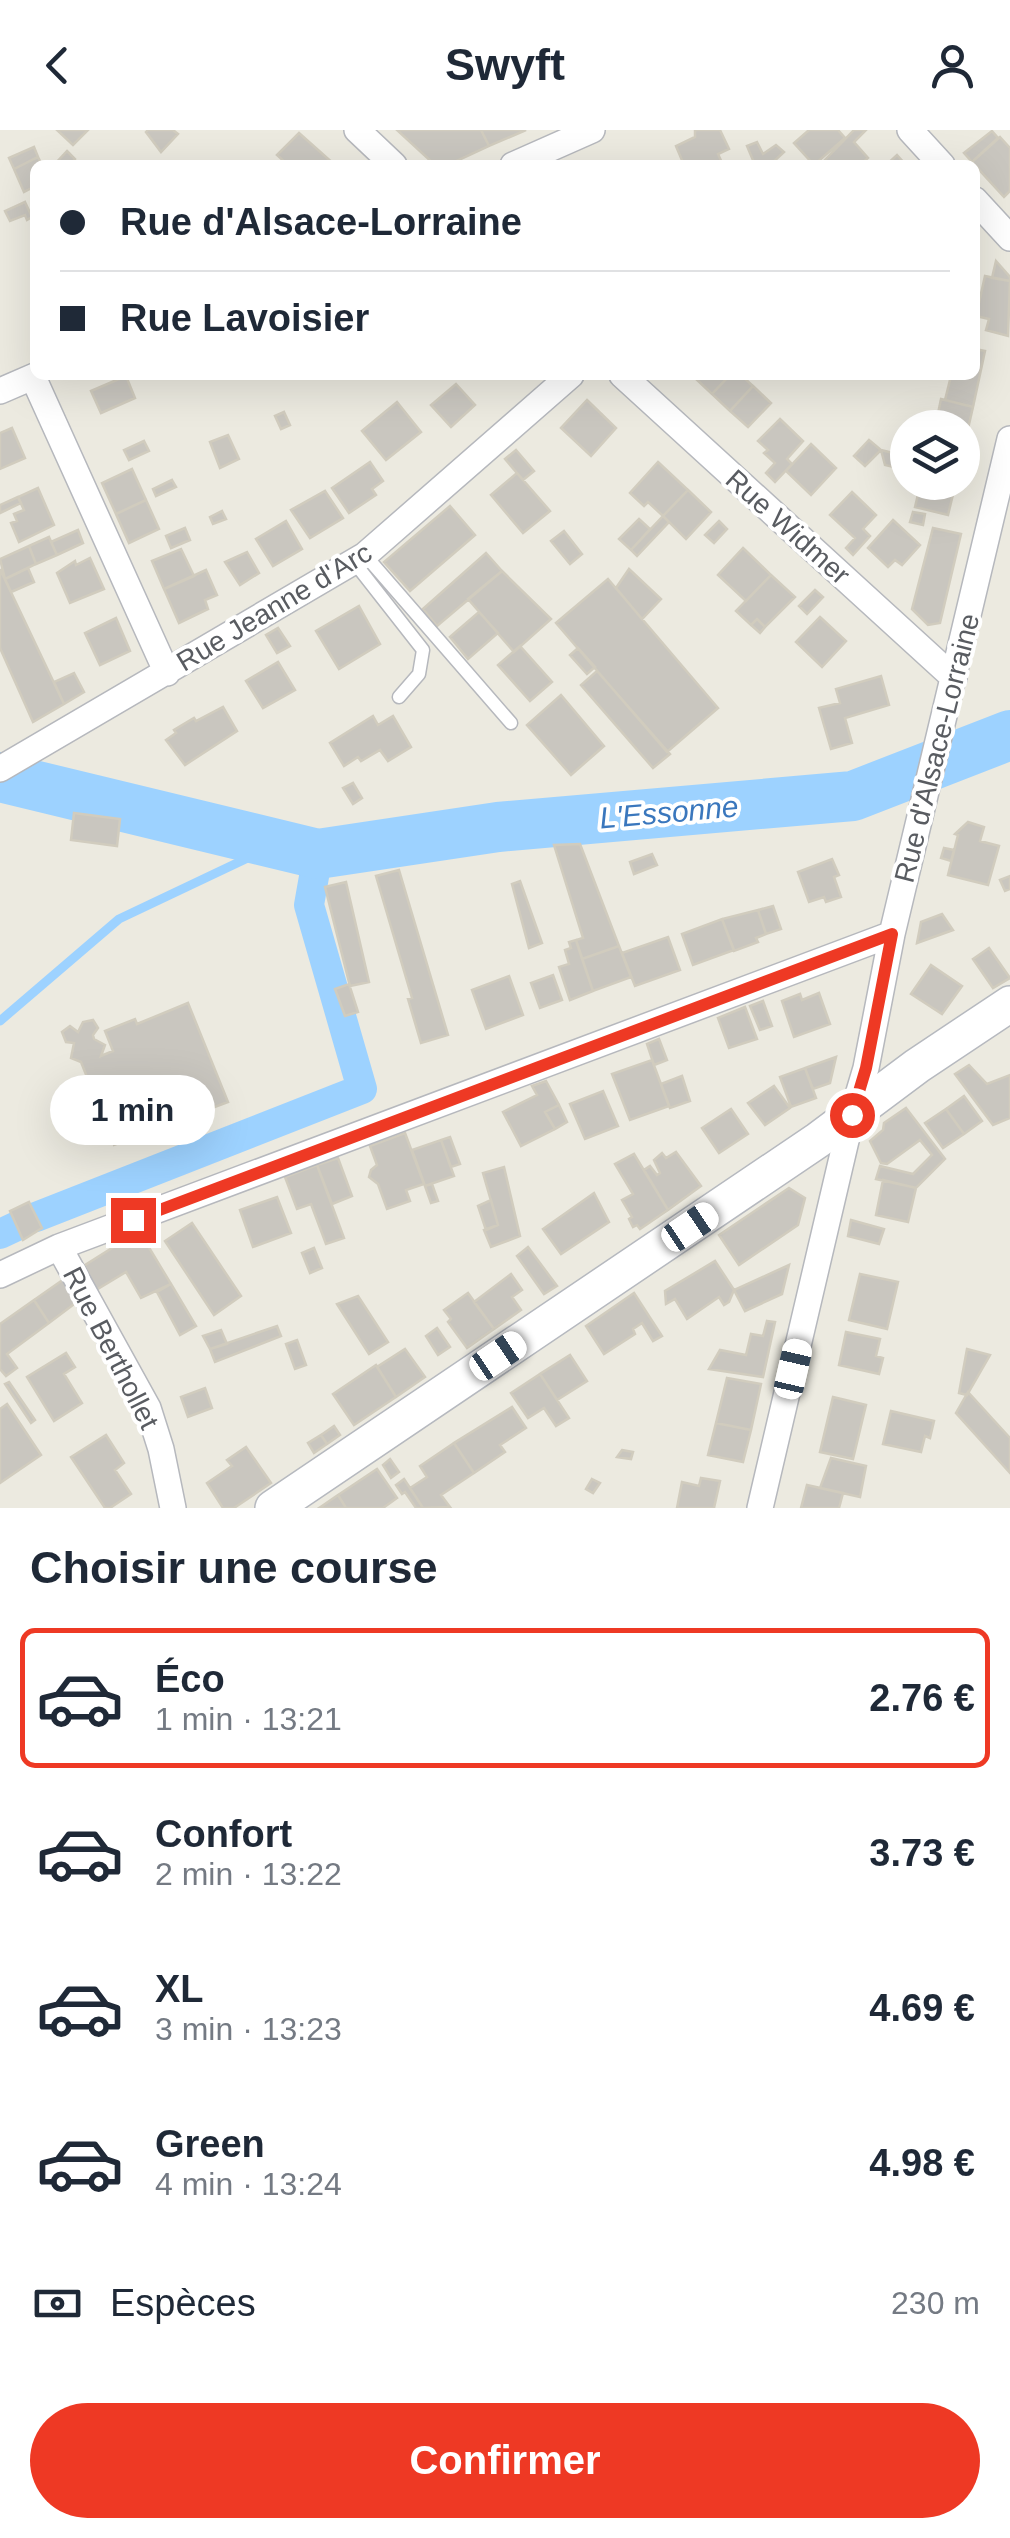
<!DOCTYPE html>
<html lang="fr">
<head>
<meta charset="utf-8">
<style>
  :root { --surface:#fff; --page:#f6f6f7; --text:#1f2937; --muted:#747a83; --line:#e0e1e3; --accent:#ee3924 }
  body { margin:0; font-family:Helvetica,sans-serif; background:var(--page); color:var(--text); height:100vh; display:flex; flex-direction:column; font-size:38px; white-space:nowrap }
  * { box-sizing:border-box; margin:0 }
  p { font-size:32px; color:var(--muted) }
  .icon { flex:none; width:55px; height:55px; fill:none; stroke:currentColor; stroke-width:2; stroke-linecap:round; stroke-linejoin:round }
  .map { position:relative; height:1378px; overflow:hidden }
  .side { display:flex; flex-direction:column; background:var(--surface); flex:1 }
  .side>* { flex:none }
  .guide { position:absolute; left:30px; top:30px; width:950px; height:220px; border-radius:15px; box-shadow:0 10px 40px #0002; display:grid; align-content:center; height:220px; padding:0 30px; background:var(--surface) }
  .controls { position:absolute; left:890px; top:280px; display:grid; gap:20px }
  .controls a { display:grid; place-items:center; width:90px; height:90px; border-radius:50%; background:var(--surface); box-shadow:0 10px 40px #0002; font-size:50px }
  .end { position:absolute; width:45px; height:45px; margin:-22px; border:12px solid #ee3924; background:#fff; box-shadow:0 0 0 5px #fff }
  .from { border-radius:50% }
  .bubble { position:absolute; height:70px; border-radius:35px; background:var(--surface); box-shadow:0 10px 40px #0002; font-size:32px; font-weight:700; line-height:70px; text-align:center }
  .car { position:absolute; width:30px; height:60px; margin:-30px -15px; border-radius:12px; box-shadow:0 0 8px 2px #0007; background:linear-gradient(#fff 24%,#345 0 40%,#fff 0 76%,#345 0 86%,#fff 0) }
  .guide b { display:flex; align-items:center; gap:35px; height:95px; font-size:38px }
  .guide b+b { border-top:2px solid var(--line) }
  .guide i { width:25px; height:25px; background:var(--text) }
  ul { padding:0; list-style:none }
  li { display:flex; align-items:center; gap:30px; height:140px; margin:0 20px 15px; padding:0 10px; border:5px solid transparent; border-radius:15px }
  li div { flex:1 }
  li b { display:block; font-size:38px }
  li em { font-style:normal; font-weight:700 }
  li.current { border-color:var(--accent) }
  li>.icon { width:90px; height:90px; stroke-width:1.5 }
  h2 { padding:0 30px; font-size:45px; line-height:120px }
  .pay { display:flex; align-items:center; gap:25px; height:110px; padding:0 30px; font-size:38px }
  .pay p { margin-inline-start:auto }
  .cta { display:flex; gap:20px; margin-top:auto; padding:20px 30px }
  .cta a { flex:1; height:115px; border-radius:60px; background:var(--accent); color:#fff; font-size:40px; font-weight:700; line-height:115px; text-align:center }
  header { display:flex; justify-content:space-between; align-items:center; height:130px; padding:0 30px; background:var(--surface); font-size:45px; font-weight:700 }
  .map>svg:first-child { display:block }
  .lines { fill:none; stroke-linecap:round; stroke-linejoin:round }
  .stream { stroke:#9dd2ff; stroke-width:9 }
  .canal { stroke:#9dd2ff; stroke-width:30 }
  .river { stroke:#9dd2ff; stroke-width:50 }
  .building { fill:#c9c6bf; stroke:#d1ccbe; stroke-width:2.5 }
  .lane-casing { stroke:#b6b8bd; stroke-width:15 }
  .street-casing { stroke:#b6b8bd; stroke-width:28 }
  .secondary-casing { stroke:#b6b9bf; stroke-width:38 }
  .lane { stroke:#fff; stroke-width:12 }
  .street { stroke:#fff; stroke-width:25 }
  .secondary { stroke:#fff; stroke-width:35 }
  .route { stroke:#ee3924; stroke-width:12 }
  .labels { text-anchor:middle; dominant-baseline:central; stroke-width:8; stroke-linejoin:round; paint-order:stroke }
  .street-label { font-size:28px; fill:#595c61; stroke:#fff }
  .water-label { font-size:30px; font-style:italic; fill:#3a77bd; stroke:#fff }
</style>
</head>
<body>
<header><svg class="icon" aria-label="back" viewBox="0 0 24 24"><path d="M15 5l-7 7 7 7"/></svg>Swyft<svg class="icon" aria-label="person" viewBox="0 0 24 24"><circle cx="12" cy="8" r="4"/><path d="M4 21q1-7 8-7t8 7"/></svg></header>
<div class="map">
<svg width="1010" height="1378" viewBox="0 0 1010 1378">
  <rect width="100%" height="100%" fill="#eceae0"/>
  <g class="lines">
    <!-- stream -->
    <path class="stream" d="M0,891L119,789L260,722L318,724"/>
    <!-- canal -->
    <path class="canal" d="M36,1087L362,959L309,775L318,724
      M0,1104L17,1096"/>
    <!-- river -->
    <path class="river" d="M0,647L318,724L498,697L853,666L1010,605"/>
  </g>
  <!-- building -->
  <path class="building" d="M57,0H88L73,15Z
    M148,0H173L178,4L161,22L146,2Z
    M397,0H481L489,16L448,35H435Z
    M481,0H526L489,16Z
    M695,0H720L729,19L718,24L723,35H684L676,16L695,7Z
    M809,0H838L845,8L814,35L794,13Z
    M854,0H866L854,12L868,28L860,35H828L824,31Z
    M992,1L998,8L972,32L964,23Z
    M299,3L335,35H288L277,25Z
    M1000,7L1010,18V61L1004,67L972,32Z
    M757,12L763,24L776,15L784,22L770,35H755L747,16Z
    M34,17L38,27L14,39L9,28Z
    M67,21L75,29L70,35H54Z
    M897,25L905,34L886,35Z
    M38,27L42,35H35V56L24,62L14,39Z
    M25,72L32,87L27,90L25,85L10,91L5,81Z
    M996,131L1010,147V151L992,148Z
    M985,146L1010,151L1008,206L986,200L989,189L976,186Z
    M975,219L985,221L973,277L945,270L950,250L943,245H975Z
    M697,245H730L712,264L695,248Z
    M730,245H741L753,256L730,281L712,264Z
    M126,246L135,268L101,283L91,261Z
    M456,254L475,275L451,297L431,275Z
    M753,256L771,273L748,297L730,281Z
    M941,269L973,277L967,303L962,302V298H935Z
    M587,270L616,298L591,326L561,298Z
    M397,272L421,302L386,330L362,301Z
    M284,282L290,295L281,299L275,286Z
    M780,289L803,311L787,329L792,334L775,352L766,343L775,333L764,323L768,320L758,311Z
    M12,298L25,328L0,339V303Z
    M228,305L239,329L220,338L210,312Z
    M869,310L881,320L865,336L854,326Z
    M144,311L149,321L129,330L124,320Z
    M811,314L836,338L811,365L786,341Z
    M516,320L534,341L523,350L505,329Z
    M881,320L901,325L898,338L885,335Z
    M370,332L383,351L372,359L376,365L349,383L332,358Z
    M658,332L688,360L663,386L648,372L644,376L630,363Z
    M132,339L146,370L116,384L102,353Z
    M517,343L550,381L523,403L491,365Z
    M172,350L176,357L156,366L153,359Z
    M921,352H956L948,385L915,377Z
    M38,358L54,395L19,412L11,393L17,391L14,384L24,380L18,367Z
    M688,360L711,382L686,409L663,386Z
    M325,361L343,388L310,408L291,380Z
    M852,362L876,385L863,399L870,406L853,425L846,418L855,408L830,385Z
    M18,367L21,373L0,383V375Z
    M146,370L159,399L129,413L116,384Z
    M450,376L475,405L410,461L384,432Z
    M222,381L226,389L213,394L210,387Z
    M913,382L925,384L923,395L910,392Z
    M663,386L669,392L637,426L631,420Z
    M639,389L650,399L631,420L619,409Z
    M893,390L920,415L902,435L895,430L888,437L868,418Z
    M286,391L302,419L273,436L256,409Z
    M719,391L727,399L714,413L705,405Z
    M185,398L190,410L171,418L166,406Z
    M933,398L961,404L940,493L928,495L912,479Z
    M78,400L83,413L57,425L51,412Z
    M564,401L582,424L570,434L551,411Z
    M49,407L57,425L36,434L29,416Z
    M29,416L36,434L5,449L0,429Z
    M743,418L771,445L746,471L718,445Z
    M181,419L194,446L164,459L152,431Z
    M247,422L259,443L240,455L225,432Z
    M486,423L502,441L437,496L423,479Z
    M90,428L104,459L70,473L57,443L75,431L76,435Z
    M28,438L34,452L11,462L5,449Z
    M0,439L64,574L33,592L0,518Z
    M629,439L661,469L642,489L616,458Z
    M206,440L217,465L205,470L208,479L179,493L164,459Z
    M502,441L551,489L514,522L468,469Z
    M771,445L795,467L765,497L757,489L751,495L736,481Z
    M608,449L718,578L667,622L556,493Z
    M815,460L823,467L807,484L799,476Z
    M359,476L380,514L339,539L316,501Z
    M479,482L498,503L468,529L450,507Z
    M820,487L846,511L822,537L796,512Z
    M116,488L130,521L100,535L85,503Z
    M757,489L765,497L760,503L751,495Z
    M278,498L290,516L277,523L266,505Z
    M520,516L552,552L530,571L498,535Z
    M578,518L595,537L587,544L570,525Z
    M278,532L295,560L263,578L246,551Z
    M597,541L670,624L653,638L581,555Z
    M74,543L84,562L64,574L54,552Z
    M881,546L889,575L845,588L852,613L831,619L819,578L840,573L836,559Z
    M561,565L604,616L571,645L527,595Z
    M223,577L237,601L185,635L166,610L176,603L174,600L194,588L196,591Z
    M373,586L378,595L393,586L411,617L388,631L380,620L361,631L358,627L344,636L330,613Z
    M353,653L362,668L353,674L343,658Z
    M74,683L120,689L117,716L71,710Z
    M968,692L984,697L980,711L999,716L988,755L948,745L958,705L955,704Z
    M580,714L619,816L582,829L576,810L583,808L554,715Z
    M944,718L954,720L951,731L941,728Z
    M652,724L657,735L634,744L630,732Z
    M832,729L839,745L834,747L841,767L826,772L824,767L809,772L798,742Z
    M399,740L448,905L421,913L408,869L412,868L376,746Z
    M1010,746V759L1005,761L1000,750Z
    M520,751L542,813L529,818L512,754Z
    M346,752L369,852L350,856L325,757Z
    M773,776L781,799L766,804L758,780Z
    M758,780L766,804L756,808L758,812L734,821L722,789Z
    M942,784L953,800L917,813L921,792Z
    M722,789L734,820L693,835L682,804Z
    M668,807L680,840L635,856L622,823Z
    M576,810L593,861L570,870L559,837L569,834L565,820L571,818L569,812Z
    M619,816L631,847L593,861L582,829Z
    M989,818L1010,848L993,858L973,829Z
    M931,835L962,856L942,884L911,864Z
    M553,845L562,870L540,878L531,853Z
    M509,846L523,885L486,899L472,860Z
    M349,854L358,882L345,886L335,859Z
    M819,863L830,894L794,907L782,871L800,864L802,870Z
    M763,871L772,896L760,900L750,876Z
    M188,873L228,972L114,1015L81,932L71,928L74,913L66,912L62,902L70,896L78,902L83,892L93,890L98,898L93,905L94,909L105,915L101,926L113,921L105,901L135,889L137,894Z
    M745,877L757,909L729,918L718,888Z
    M659,909L667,930L654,935L647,914Z
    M836,927L830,953L813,959L805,938Z
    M652,930L669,976L630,990L612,944Z
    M969,935L987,954L1010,945V988L993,995L955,944Z
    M805,938L816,968L791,977L780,947Z
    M682,946L690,971L670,978L661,954Z
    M546,951L559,975L545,982L555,999L521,1016L503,982L537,965L532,956Z
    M774,956L790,978L765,995L748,973Z
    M603,961L618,996L585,1009L570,974Z
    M964,966L982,991L964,1004L946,979Z
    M559,975L567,992L555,999L545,982Z
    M906,978L945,1029L916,1058L876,1049L880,1036L913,1044L932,1025L920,1010L887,1034L881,1033L870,1011L883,1000L884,993Z
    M731,979L748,1004L719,1023L702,998Z
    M946,979L964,1004L943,1018L925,993Z
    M405,1003L424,1054L406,1060L410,1071L387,1079L378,1054L369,1047L371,1040L377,1035L370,1016Z
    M450,1007L460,1034L451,1037L441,1010Z
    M441,1010L454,1046L425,1056L412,1020Z
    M676,1022L701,1056L668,1080L644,1040L650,1036L657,1045L660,1043L654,1030L662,1023L666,1028Z
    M634,1024L668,1080L640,1099L637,1095L633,1097L629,1089L632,1087L622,1070L633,1064L615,1034Z
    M338,1028L352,1066L332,1074L317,1035Z
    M317,1035L344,1108L326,1114L311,1074L297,1079L285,1047Z
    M504,1037L520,1106L491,1117L484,1100L498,1095L483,1043Z
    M883,1050L916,1058L908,1092L876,1085Z
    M432,1054L438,1071L431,1073L425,1056Z
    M789,1058L805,1068L798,1095L739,1135L719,1105Z
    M594,1063L609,1092L561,1124L543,1099Z
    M277,1067L291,1103L253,1117L240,1080Z
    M491,1070L498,1095L486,1100L478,1076Z
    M29,1072L42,1098L23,1110L10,1081Z
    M851,1090L884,1099L879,1114L848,1106Z
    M192,1093L241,1166L214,1185L165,1111Z
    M139,1101L171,1154L141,1168L126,1142L96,1160L82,1137Z
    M528,1117L557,1156L544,1164L517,1126Z
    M314,1118L322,1138L310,1143L302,1123Z
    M715,1131L734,1160L729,1172L724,1175L719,1167L687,1189L675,1169L666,1174L665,1161Z
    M789,1135L782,1164L745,1181L734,1160Z
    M511,1144L522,1160L512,1167L521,1180L494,1199L474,1172Z
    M860,1144L898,1152L887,1199L849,1190Z
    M64,1149L77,1172L49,1193L34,1170Z
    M171,1154L196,1196L180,1205L157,1162Z
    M468,1163L494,1199L467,1218L448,1192L451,1189L444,1180Z
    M634,1163L662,1206L653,1211L642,1193L633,1199L635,1204L604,1224L586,1196Z
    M358,1166L388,1212L369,1224L337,1174Z
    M34,1170L49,1193L7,1224L17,1238L6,1246L0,1239V1194Z
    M767,1191L775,1192L763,1247L709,1239L720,1220L746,1225L751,1204L763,1206Z
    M277,1196L281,1206L215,1232L210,1219Z
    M437,1198L450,1217L438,1225L426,1206Z
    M221,1200L227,1214L210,1219L203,1206Z
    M846,1202L880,1209L876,1226L883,1228L879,1244L839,1235Z
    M297,1210L306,1235L295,1239L286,1214Z
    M405,1219L425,1247L396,1267L377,1237Z
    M967,1219L990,1225L967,1265L959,1263Z
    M66,1223L75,1237L64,1244L82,1273L54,1291L27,1247Z
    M570,1225L587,1251L557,1270L540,1244Z
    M376,1235L396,1267L354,1295L333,1264Z
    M540,1244L569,1288L556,1296L544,1278L528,1288L511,1263Z
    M727,1248L761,1254L751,1300L716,1293Z
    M9,1252L35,1290L31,1293L5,1254Z
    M205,1258L212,1278L188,1287L181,1267Z
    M968,1262L1010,1308V1343L956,1283Z
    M833,1267L866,1275L853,1329L820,1322Z
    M7,1274L41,1325L0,1353V1279Z
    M512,1277L526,1298L500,1315L505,1322L474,1343L454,1313Z
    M891,1281L934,1291L930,1308L925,1306L921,1322L883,1314Z
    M716,1293L751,1300L743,1332L708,1325Z
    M334,1296L340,1305L327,1314L321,1305Z
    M106,1305L124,1333L115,1340L131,1364L110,1378H105L71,1327Z
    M321,1305L327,1314L314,1323L308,1313Z
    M454,1313L474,1343L441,1365L450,1377L423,1378L410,1358L427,1347L420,1336Z
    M246,1317L271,1353L234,1378H223L207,1353L232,1336L227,1330Z
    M622,1320L633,1322L631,1329L617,1327Z
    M831,1328L866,1336L860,1367L820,1358Z
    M390,1329L399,1342L391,1348L383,1335Z
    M377,1339L397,1368L383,1378H346L338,1365Z
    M701,1348L720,1351L714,1378H677L682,1352L699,1356Z
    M404,1349L410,1358L423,1378H416L405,1362L402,1364L396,1355Z
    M592,1349L600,1353L593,1363L586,1359Z
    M807,1355L843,1363L839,1378H801Z
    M338,1365L346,1378H319L322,1376Z"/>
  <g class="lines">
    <defs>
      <path id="lane" d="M365,425L511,593
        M354,432L423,520L419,544L399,567"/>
      <path id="street" d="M357,0L394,35
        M910,0L942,35
        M513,35L592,0
        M975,70L1010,108
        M622,245L954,548
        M33,247L167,543
        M0,261L37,245
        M0,639L365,425L571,245
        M59,1117L148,1278L161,1319L173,1378
        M0,1145L59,1117L892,804
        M760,1378L852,985L866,938L892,804L1010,309"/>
      <path id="secondary" d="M273,1378L818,1010L917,936L1010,874"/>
    </defs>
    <!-- lane casing -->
    <use href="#lane" class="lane-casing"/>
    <!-- street casing -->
    <use href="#street" class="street-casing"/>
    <!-- secondary casing -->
    <use href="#secondary" class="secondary-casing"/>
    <!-- lane -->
    <use href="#lane" class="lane"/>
    <!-- street -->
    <use href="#street" class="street"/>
    <!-- secondary -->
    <use href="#secondary" class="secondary"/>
  </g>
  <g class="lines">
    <!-- route -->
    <path class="route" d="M133,1090L892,804L866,938L852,985"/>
  </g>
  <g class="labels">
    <!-- street labels -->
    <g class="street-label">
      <text transform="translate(788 397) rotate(42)">Rue Widmer</text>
      <text transform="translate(274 477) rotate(-31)">Rue Jeanne d'Arc</text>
      <text transform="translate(937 618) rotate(-76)">Rue d'Alsace-Lorraine</text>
      <text transform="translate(111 1218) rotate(63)">Rue Berthollet</text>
    </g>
    <!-- water labels -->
    <g class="water-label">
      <text transform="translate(669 682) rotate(-5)">L'Essonne</text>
    </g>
  </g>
</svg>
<div class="controls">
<a><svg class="icon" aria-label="layers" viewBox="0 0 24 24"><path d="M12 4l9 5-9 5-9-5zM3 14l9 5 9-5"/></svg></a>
</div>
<i class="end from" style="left:852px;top:985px"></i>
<i class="end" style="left:133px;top:1090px"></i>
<div class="bubble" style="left:50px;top:945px;width:165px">1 min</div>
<i class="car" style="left:690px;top:1097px;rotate:56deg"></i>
<i class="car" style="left:498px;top:1226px;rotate:56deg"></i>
<i class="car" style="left:793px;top:1239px;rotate:13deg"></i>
<div class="guide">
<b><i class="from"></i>Rue d'Alsace-Lorraine</b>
<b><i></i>Rue Lavoisier</b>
</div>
</div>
<section class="side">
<h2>Choisir une course</h2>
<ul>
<li class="current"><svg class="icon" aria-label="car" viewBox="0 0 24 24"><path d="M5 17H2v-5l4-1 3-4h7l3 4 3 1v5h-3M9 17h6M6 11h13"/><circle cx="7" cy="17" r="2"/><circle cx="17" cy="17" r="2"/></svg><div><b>Éco</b><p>1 min · 13:21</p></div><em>2.76 €</em></li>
<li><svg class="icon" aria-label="car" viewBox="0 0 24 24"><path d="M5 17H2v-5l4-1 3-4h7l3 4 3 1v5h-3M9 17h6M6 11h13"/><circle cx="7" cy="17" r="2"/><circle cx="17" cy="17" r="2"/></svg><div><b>Confort</b><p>2 min · 13:22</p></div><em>3.73 €</em></li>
<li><svg class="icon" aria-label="car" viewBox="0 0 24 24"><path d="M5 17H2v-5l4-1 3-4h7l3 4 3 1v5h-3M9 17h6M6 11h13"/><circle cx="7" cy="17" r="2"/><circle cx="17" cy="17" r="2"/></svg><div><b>XL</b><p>3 min · 13:23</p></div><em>4.69 €</em></li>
<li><svg class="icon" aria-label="car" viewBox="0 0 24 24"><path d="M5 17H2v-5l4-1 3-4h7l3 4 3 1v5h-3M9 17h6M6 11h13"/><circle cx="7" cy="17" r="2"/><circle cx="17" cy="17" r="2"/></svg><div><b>Green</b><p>4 min · 13:24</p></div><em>4.98 €</em></li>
</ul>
<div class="pay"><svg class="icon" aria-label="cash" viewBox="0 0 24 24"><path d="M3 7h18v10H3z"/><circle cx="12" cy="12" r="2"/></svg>Espèces<p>230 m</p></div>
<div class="cta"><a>Confirmer</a></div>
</section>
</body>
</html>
